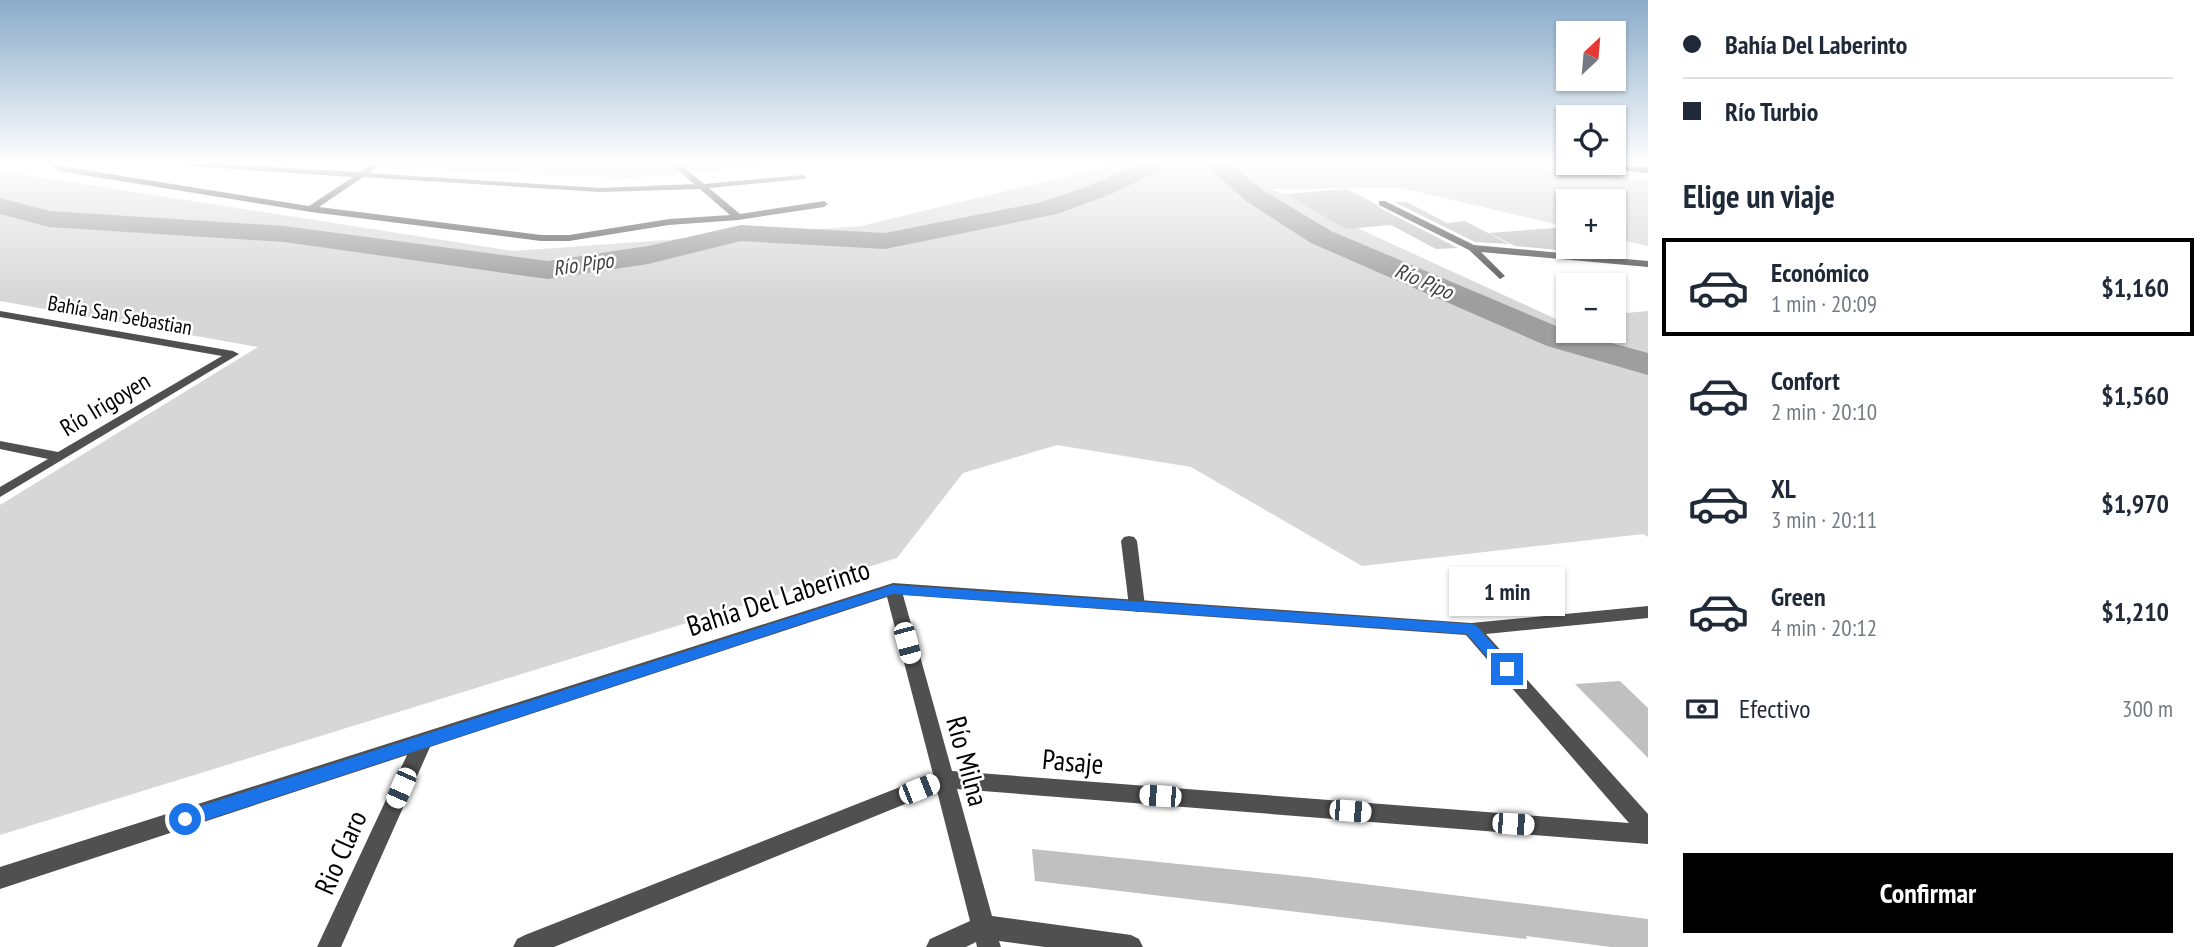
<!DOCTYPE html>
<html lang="es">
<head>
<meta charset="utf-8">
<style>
  :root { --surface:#fff; --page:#f6f6f7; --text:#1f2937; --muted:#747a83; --line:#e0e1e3; --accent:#000 }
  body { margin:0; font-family:"PT Sans Narrow",sans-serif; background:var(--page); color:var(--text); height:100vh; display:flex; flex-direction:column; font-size:26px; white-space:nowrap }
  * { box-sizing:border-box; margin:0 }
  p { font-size:23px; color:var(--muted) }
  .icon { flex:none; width:38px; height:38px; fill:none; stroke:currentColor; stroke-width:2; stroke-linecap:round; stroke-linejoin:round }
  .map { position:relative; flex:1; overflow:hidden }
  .side { display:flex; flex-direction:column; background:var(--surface); width:560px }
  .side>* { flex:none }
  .hud { display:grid; align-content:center; height:154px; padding:0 35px; background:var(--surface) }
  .needle { width:46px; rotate:26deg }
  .tools { position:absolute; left:1556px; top:21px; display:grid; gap:14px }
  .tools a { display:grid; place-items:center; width:70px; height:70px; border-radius:0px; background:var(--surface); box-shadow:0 2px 5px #0004; font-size:35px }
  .end { position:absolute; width:32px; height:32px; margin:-16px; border:9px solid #1a73e8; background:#fff; box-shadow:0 0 0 4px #fff }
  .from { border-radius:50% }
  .bubble { position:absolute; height:49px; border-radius:0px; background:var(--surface); box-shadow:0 2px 5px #0004; font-size:23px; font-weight:700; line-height:49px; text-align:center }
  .car { position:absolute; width:21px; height:42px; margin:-21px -10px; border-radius:9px; box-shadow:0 0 5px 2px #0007; background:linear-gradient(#fff 24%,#345 0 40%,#fff 0 76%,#345 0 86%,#fff 0) }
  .hud b { display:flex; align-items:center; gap:24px; height:66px; font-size:26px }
  .hud b+b { border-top:2px solid var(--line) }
  .hud i { width:18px; height:18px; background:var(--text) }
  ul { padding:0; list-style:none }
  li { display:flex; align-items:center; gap:21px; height:98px; margin:0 14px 10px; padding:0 21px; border:4px solid transparent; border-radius:0px }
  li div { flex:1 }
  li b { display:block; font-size:26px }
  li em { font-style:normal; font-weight:700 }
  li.selected { border-color:var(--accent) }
  li>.icon { width:63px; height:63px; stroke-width:1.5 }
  h2 { padding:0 35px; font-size:32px; line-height:84px }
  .pay { display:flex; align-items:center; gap:18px; height:77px; padding:0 35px; font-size:26px }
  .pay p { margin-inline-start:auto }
  .button { display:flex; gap:14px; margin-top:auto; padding:14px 35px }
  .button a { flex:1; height:80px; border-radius:0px; background:var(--accent); color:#fff; font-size:28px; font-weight:700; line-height:80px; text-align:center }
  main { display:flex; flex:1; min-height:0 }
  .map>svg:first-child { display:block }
  .green { fill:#d7d7d7 }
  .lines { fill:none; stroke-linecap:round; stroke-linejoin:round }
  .river { fill:#9e9e9e; fill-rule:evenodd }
  .building { fill:#c0c0c0 }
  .service { fill:#505050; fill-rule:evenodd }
  .minor { fill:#505050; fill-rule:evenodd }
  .primary { fill:#000; fill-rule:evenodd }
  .route { fill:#1a73e8 }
  .labels { text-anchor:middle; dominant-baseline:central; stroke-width:5; stroke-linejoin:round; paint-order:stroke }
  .far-water-label { font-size:21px; font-style:italic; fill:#3f3f3f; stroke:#fff }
  .far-street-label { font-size:21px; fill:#000; stroke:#fff }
  .street-label { font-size:24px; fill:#000; stroke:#fff }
  .near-street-label { font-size:28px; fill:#000; stroke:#fff }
</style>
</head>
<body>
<main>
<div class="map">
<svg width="1648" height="947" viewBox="0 0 1648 947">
  <rect width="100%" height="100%" fill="#fff"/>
  <!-- green -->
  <path class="green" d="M292,164H793L631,178Z
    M1118,164H1515L1648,181V246L1614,238V201H1568V227L1402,188L1272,189L1556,319L1568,318V331H1614V314L1648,311V537L1643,534L1362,566L1191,467L1057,445L963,473L897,558L0,835V505L258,347L0,301V171L513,251L861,226Z"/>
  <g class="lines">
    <!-- river -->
    <path class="river" d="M1137,164H1166L1163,169L1109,195L1057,214L885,249L741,241L648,264L548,279L284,242L49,227L0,214V198L50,211L284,226L548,261L648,246L741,225L885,233L1042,202L1091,185Z
      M1205,164H1230L1264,191L1331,231L1568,331L1648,353V375L1547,346L1311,243L1246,201Z"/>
  </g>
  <!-- building -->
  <path class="building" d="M1347,189L1376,204L1378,207L1458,248L1436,249L1391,225L1346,229L1285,194Z
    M1394,202H1407L1447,223L1465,221L1509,244L1475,242Z
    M1568,227V251L1515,246L1489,233Z
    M1620,681L1648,708V758L1575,684Z
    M1032,849L1307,877L1648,919V947H1611L1526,936L1527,939L1035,881Z"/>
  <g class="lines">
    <!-- service -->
    <path class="service" d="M1129,536L1134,537L1137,541L1145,606L1143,610L1137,612L1131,610L1129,606L1121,541L1124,537Z"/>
    <!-- minor -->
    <path class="minor" d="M48,164L309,206L353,177L187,166L183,164H221L359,172L372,164H381L369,173L600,188L694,184L672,164H680L704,184L803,175L807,177L803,179L709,188L740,214L824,201L828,204L824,207L738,220L669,225L569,241H541L311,212L59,171ZM363,177L600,192L700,189L730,215L669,219L569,235H541L319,207Z
      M1379,201H1385L1474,245L1648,261V267L1481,252L1505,276L1500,279L1469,250L1379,205Z
      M0,311L233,351L239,354L0,497V487L48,459L0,449V441L58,452L222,356L0,317Z
      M893,583L1471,623L1648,606V618L1486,634L1648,814V844L957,789L992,916L1131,935L1139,939L1143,947H1045L999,941L1001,947H977L976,942L966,947H926L930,939L970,921L937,791L554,947H513L517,939L525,935L933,774L887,597L430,747L341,947H317L407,755L0,889V867ZM903,595L1466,635L1629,823L952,771Z"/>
    <!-- primary -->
    <path class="primary" d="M1592,164L1648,167V173L1597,167Z"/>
  </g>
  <!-- sky -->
  <linearGradient id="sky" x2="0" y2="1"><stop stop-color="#8aabca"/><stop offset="0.55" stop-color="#fff"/><stop offset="1" stop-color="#fff" stop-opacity="0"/></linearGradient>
  <rect width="1648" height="296" fill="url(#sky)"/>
  <!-- route -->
  <path class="route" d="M893,585L1471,624L1476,625L1514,669L1507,675L1501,673L1467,634L893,594L185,827L179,824L176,819L179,813L185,811Z"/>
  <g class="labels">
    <!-- far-water labels -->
    <g class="far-water-label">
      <text transform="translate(583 264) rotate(-8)">Río Pipo</text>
      <text transform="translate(1424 281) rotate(23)">Río Pipo</text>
    </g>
    <!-- far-street labels -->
    <g class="far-street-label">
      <text transform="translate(120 315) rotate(10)">Bahía San Sebastian</text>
    </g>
    <!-- street labels -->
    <g class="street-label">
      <text transform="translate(105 404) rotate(-31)">Río Irigoyen</text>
    </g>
    <!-- near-street labels -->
    <g class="near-street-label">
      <text transform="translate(778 597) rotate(-18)">Bahía Del Laberinto</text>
      <text transform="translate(968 761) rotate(75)">Río Milna</text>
      <text transform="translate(1073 761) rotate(5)">Pasaje</text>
      <text transform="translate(340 852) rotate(-66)">Rio Claro</text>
    </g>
  </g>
</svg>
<div class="tools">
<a><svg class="needle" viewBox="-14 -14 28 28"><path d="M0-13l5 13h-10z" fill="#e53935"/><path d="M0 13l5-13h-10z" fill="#747a83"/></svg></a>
<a><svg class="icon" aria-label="locate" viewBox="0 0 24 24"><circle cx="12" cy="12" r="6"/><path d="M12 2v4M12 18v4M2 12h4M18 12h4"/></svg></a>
<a>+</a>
<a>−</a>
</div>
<i class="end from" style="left:185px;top:819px"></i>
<i class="end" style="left:1507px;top:669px"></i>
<div class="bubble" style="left:1449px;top:567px;width:116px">1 min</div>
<i class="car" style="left:907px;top:643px;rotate:165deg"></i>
<i class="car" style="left:401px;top:788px;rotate:204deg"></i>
<i class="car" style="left:919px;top:789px;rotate:68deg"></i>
<i class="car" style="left:1160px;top:796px;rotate:274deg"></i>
<i class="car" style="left:1350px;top:811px;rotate:95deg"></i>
<i class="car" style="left:1513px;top:824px;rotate:94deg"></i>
</div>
<section class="side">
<div class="hud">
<b><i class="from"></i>Bahía Del Laberinto</b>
<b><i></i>Río Turbio</b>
</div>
<h2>Elige un viaje</h2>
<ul>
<li class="selected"><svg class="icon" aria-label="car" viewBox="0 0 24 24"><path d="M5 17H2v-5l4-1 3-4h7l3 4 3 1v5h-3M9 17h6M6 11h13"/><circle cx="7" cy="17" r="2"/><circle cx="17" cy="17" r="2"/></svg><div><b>Económico</b><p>1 min · 20:09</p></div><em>$1,160</em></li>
<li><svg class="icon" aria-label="car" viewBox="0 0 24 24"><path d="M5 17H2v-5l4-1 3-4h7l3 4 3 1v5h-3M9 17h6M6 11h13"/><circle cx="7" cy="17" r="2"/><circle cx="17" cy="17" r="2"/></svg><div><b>Confort</b><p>2 min · 20:10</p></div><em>$1,560</em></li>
<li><svg class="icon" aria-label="car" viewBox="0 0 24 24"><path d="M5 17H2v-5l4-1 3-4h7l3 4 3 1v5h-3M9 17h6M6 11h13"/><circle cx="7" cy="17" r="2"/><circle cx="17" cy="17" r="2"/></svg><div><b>XL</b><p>3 min · 20:11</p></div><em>$1,970</em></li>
<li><svg class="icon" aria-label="car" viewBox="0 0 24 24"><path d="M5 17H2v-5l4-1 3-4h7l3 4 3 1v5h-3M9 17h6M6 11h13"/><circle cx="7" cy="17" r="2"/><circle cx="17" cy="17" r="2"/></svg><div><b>Green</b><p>4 min · 20:12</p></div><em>$1,210</em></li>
</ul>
<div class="pay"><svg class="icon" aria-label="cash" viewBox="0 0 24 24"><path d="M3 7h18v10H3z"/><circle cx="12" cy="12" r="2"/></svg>Efectivo<p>300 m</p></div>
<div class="button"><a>Confirmar</a></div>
</section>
</main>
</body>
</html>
